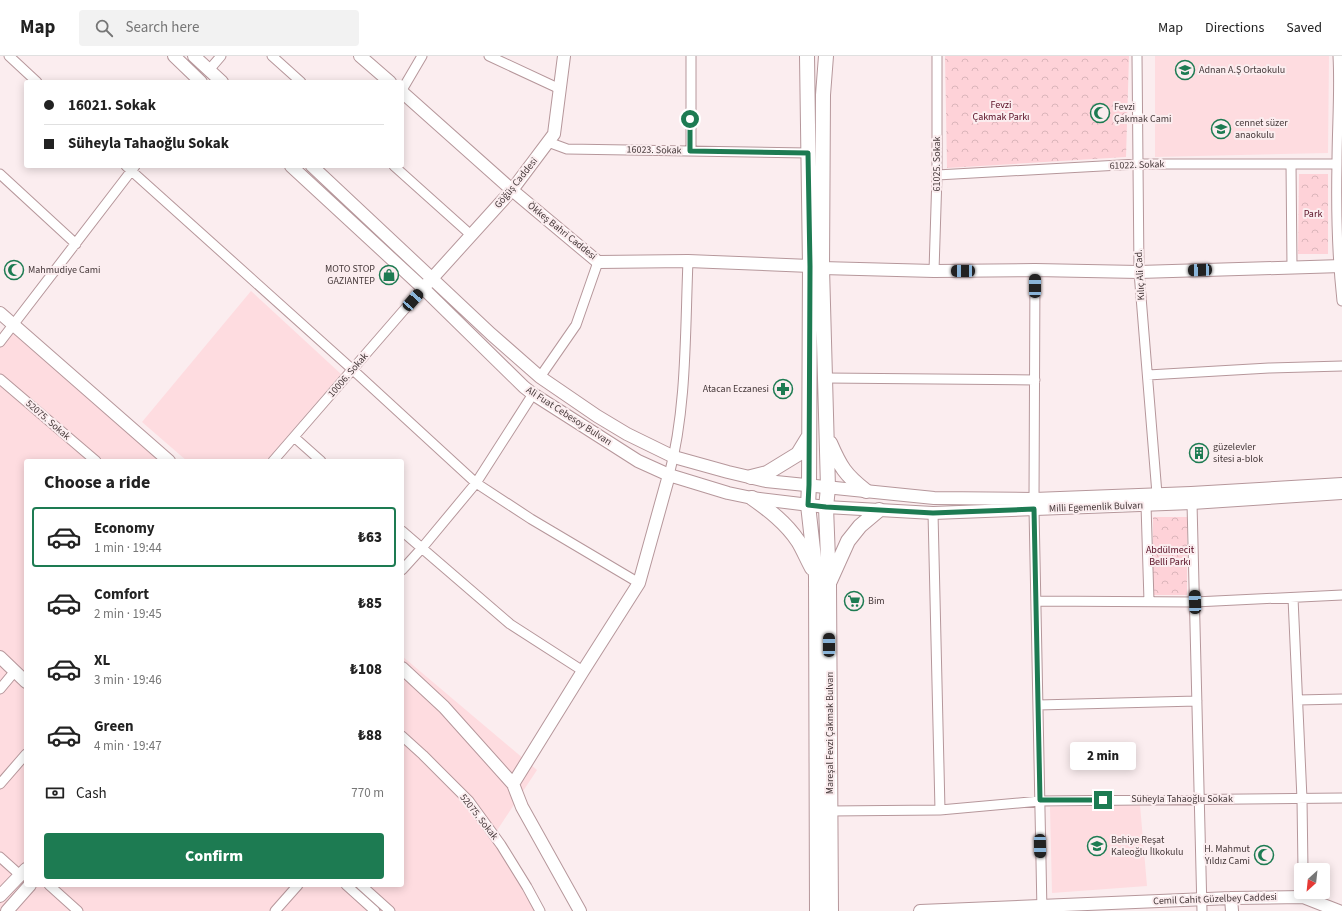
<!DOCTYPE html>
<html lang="en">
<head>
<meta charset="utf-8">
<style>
  :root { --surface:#fff; --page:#f2f2f2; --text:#222; --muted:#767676; --line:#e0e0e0; --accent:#1d7b52 }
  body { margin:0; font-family:"Source Sans 3",sans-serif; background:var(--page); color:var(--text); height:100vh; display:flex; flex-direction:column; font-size:15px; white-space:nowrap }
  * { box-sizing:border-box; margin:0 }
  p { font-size:13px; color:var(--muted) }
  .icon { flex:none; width:22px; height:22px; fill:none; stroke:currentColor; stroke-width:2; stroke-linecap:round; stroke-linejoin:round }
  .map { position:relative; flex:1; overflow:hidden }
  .details { position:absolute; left:24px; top:403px; width:380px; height:428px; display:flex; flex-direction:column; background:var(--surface); border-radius:4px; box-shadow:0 2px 10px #0003 }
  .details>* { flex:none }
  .top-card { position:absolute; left:24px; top:24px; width:380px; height:88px; border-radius:4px; box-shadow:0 2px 10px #0003; display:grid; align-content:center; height:88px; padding:0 20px; background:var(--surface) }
  .needle { width:26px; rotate:207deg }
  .tools { position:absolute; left:1294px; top:807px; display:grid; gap:8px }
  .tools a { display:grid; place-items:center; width:36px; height:36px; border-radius:4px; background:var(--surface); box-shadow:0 2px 10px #0003; font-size:20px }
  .end { position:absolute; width:18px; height:18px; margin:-9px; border:5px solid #1d7b52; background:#fff; box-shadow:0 0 0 2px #fff }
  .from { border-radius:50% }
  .bubble { position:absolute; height:28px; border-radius:4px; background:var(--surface); box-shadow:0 2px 10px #0003; font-size:13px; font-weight:800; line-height:28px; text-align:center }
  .car { position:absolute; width:12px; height:24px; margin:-12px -6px; border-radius:5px; box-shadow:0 0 3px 1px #0007; background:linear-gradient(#222 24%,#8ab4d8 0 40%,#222 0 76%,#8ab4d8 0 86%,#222 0) }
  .top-card b { display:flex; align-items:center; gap:14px; height:38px; font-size:15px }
  .top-card b+b { border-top:1px solid var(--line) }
  .top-card i { width:10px; height:10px; background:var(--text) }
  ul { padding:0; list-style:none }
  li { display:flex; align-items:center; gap:12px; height:60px; margin:0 8px 6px; padding:0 12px; border:2px solid transparent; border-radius:4px }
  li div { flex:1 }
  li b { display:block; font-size:15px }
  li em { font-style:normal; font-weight:800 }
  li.on { border-color:var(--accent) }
  li>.icon { width:36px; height:36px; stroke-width:1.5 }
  h2 { padding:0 20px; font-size:18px; line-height:48px }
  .pay { display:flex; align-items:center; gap:10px; height:44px; padding:0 20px; font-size:15px }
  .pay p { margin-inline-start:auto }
  .action { display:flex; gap:8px; margin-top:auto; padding:8px 20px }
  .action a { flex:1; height:46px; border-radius:4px; background:var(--accent); color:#fff; font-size:16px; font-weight:800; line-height:46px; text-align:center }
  header { display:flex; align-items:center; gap:24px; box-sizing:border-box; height:56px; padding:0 20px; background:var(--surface); border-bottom:1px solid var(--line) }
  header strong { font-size:19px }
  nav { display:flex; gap:22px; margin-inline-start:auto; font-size:14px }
  .search { width:280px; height:36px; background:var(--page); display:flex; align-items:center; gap:10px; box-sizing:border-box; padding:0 14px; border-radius:4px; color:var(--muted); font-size:15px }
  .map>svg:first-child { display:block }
  .built { fill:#fedce0 }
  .forest { fill:url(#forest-crowns) }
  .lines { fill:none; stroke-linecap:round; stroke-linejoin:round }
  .street-casing { stroke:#b6979b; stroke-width:11 }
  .secondary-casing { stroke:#b6979b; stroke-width:14 }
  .primary-casing { stroke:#b6979b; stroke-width:16 }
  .street { stroke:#fff; stroke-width:9 }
  .secondary { stroke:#fff; stroke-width:12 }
  .primary { stroke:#fff; stroke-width:14 }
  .route { stroke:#1d7b52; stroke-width:5 }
  .labels { text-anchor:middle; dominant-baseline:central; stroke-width:4; stroke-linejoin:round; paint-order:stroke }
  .poi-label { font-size:10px; fill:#453839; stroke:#fbedef; text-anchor:start }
  .park-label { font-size:10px; fill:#560c22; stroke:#fbedef }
  .street-label { font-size:10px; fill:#453839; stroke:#fbedef }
</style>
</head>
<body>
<header>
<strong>Map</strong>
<div class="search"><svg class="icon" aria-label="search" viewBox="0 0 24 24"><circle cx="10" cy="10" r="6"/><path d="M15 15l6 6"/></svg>Search here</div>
<nav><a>Map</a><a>Directions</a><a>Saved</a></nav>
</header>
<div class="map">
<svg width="1342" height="855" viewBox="0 0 1342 855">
  <defs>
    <pattern id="forest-crowns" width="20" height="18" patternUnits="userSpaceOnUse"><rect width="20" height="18" fill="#fed2d8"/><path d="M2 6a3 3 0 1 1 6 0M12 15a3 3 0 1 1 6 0" fill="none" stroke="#dbb5ba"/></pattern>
  </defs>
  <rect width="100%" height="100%" fill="#fbedef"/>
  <!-- built -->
  <path class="built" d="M1155,0H1329L1328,97L1155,101Z
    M251,235L341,318L266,405H187L142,366Z
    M7,269L169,405H26V829H402V600L537,714L492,782L535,855H0V277Z
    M1140,749L1147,830L1052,837L1050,751Z"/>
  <!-- forest -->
  <path class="forest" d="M945,0H1129L1126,101L947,112Z
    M1299,118H1328V198H1298Z
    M1153,461H1187V539H1153Z"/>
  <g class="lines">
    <defs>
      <path id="street" d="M9,0L37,26
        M272,0L301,26
        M489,0L560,33
        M1137,0L1139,216L1157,438
        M1338,0C1340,36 1337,72 1337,107C1336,153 1337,199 1342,245
        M209,14L221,0
        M402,34L422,0
        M548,86L567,93L808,97
        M691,95V0
        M1291,108L1292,211
        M126,110L353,314L476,427L531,463L639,527
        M394,110L471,179
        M0,118L76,188
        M937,119L1138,108H1337
        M934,215L937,119V0
        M0,286L135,110
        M1148,319L1269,312L1342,310
        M540,321L576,269L598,206
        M826,322L1035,324
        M0,323L96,405
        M294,381L321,405
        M273,405L423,232
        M669,419C687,352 685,275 688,205
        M1034,443L1035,214
        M1192,447L1202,855
        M1146,449L1149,545
        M1034,453L1042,855
        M933,457L940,754
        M402,475L510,568L583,615
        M402,514L422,492L476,427L533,338
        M1293,542L1302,743L1303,814
        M1036,545L1195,546L1342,539
        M0,633L15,615
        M1298,644L1342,643
        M1038,649L1197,645
        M402,680L423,699L469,745L501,789L527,831L540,855
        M0,728L26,698
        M830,755L940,754L1040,745L1342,742
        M0,801L20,819
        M49,829L78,855
        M346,829L375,855
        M361,829L390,855
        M275,855L298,829"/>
      <path id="secondary" d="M174,0L201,26
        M194,0L222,26
        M360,0L390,26
        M402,36L512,134L598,206L688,205L810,210
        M291,110L423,232L524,331L533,338L638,405L669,419L728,437L752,442L826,451L933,457L1192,447L1342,437
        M312,110L491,278L540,321L597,360L627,378L674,401L728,416L766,425L934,442L1034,443L1191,437L1342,428
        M822,212L934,215L1035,214L1139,216L1342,210
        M427,228L512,134L554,78L564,0
        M0,257L169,405
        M0,601L26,626
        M402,612L444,651L513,728L522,751L580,855
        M513,728L583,615L639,527L669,419
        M0,840L26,813
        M1231,842L1232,855
        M7,855L30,829
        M920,855L1231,842L1303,841L1339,855"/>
      <path id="primary" d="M807,0L810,210L809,429L808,449L816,520L817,855
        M826,0L823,39L822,212L828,432L826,451L829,529L831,855
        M830,387C840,410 845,419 866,435
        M751,421L767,417L798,398L809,380
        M752,442C769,454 786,467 798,485C803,493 807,503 812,512
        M830,525L848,485L860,470L879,454"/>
    </defs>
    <!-- street casing -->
    <use href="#street" class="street-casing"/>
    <!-- secondary casing -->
    <use href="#secondary" class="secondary-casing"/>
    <!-- primary casing -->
    <use href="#primary" class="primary-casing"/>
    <!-- street -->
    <use href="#street" class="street"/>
    <!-- secondary -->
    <use href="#secondary" class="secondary"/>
    <!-- primary -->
    <use href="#primary" class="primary"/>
  </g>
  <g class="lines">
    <!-- route -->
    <path class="route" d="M690,63V95L808,97L810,210L809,429L808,449L826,451L933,457L1034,453L1040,744H1103"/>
  </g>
  <!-- icons -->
  <defs>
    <symbol id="school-ring" viewBox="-11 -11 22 22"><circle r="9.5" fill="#fbedef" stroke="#1d7b52" stroke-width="1.5"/><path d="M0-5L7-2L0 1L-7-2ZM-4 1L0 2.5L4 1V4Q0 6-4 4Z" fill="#1d7b52"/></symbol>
    <symbol id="mosque-ring" viewBox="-11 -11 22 22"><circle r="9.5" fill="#fbedef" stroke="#1d7b52" stroke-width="1.5"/><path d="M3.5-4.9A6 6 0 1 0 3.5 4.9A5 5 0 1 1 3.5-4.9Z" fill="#1d7b52"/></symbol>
    <symbol id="shop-ring" viewBox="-11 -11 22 22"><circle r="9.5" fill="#fbedef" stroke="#1d7b52" stroke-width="1.5"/><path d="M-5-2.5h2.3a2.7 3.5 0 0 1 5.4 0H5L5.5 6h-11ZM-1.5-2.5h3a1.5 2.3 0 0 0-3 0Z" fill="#1d7b52"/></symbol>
    <symbol id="pharmacy-ring" viewBox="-11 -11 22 22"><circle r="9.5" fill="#fbedef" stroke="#1d7b52" stroke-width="1.5"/><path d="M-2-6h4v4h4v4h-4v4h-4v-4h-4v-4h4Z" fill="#1d7b52"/></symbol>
    <symbol id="building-ring" viewBox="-11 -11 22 22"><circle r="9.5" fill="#fbedef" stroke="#1d7b52" stroke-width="1.5"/><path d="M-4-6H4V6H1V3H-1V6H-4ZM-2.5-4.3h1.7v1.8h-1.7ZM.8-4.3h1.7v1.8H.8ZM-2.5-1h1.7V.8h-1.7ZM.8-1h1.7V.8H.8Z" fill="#1d7b52"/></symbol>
    <symbol id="supermarket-ring" viewBox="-11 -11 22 22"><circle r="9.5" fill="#fbedef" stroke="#1d7b52" stroke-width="1.5"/><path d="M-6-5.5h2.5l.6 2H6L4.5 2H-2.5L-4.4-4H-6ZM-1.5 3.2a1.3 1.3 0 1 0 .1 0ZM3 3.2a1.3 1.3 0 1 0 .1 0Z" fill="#1d7b52"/></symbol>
  </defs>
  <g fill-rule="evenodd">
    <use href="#school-ring" x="1174" y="3" width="22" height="22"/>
    <use href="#mosque-ring" x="1089" y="46" width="22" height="22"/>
    <use href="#school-ring" x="1210" y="62" width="22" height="22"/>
    <use href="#mosque-ring" x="3" y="203" width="22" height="22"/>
    <use href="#shop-ring" x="378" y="208" width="22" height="22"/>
    <use href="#pharmacy-ring" x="772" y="322" width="22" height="22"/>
    <use href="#building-ring" x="1188" y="386" width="22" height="22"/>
    <use href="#supermarket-ring" x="843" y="534" width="22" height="22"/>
    <use href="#school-ring" x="1086" y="779" width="22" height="22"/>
    <use href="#mosque-ring" x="1253" y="788" width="22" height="22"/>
  </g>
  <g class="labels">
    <!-- poi labels -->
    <g class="poi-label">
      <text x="1199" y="14">Adnan A.Ş Ortaokulu</text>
      <text x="1114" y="51">Fevzi<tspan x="1114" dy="12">Çakmak Cami</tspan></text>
      <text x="1235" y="67">cennet süzer<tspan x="1235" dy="12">anaokulu</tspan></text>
      <text x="375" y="213" text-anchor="end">MOTO STOP<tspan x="375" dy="12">GAZIANTEP</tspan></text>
      <text x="28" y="214">Mahmudiye Cami</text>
      <text x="769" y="333" text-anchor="end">Atacan Eczanesi</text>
      <text x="1213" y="391">güzelevler<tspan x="1213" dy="12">sitesi a-blok</tspan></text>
      <text x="868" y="545">Bim</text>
      <text x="1111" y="784">Behiye Reşat<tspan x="1111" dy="12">Kaleoğlu İlkokulu</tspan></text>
      <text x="1250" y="793" text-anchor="end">H. Mahmut<tspan x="1250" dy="12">Yıldız Cami</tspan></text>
    </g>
    <!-- park labels -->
    <g class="park-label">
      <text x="1001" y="49">Fevzi<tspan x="1001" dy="12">Çakmak Parkı</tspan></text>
      <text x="1313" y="158">Park</text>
      <text x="1170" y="494">Abdülmecit<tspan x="1170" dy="12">Belli Parkı</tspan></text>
    </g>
    <!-- street labels -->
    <g class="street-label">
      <text transform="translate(654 94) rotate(1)">16023. Sokak</text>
      <text transform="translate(937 108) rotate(-90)">61025. Sokak</text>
      <text transform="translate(1137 109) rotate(-2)">61022. Sokak</text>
      <text transform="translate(516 127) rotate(-51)">Göğüş Caddesi</text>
      <text transform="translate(562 175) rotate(39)">Ökkeş Bahri Caddesi</text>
      <text transform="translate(1140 219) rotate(-93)">Kılıç Ali Cad.</text>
      <text transform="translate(348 319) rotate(-49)">10006. Sokak</text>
      <text transform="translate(569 360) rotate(33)">Ali Fuat Cebesoy Bulvarı</text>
      <text transform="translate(48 364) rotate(41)">52075. Sokak</text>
      <text transform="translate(1096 451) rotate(-2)">Milli Egemenlik Bulvarı</text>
      <text transform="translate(830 677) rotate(-90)">Mareşal Fevzi Çakmak Bulvarı</text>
      <text x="1182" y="743">Süheyla Tahaoğlu Sokak</text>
      <text transform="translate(479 761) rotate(52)">52075. Sokak</text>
      <text transform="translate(1215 843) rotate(-2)">Cemil Cahit Güzelbey Caddesi</text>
    </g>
  </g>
</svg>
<div class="tools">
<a><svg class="needle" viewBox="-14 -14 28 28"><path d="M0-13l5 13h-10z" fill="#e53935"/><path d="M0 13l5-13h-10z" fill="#767676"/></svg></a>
</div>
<i class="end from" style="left:690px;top:63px"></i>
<i class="end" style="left:1103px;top:744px"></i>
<div class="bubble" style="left:1070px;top:686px;width:66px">2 min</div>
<i class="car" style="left:1200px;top:214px;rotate:268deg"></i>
<i class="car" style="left:963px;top:215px;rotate:270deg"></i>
<i class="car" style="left:1035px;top:230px;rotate:0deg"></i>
<i class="car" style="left:413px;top:244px;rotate:41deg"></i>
<i class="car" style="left:1195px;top:546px;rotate:358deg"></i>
<i class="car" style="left:829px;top:589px;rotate:0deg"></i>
<i class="car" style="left:1040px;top:790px;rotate:179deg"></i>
<div class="top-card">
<b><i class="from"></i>16021. Sokak</b>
<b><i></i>Süheyla Tahaoğlu Sokak</b>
</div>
<section class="details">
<h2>Choose a ride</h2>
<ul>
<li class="on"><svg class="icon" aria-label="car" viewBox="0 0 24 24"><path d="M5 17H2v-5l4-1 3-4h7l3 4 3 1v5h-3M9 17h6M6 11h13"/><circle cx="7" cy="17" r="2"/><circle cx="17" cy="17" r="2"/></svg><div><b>Economy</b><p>1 min · 19:44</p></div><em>₺63</em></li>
<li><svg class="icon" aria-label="car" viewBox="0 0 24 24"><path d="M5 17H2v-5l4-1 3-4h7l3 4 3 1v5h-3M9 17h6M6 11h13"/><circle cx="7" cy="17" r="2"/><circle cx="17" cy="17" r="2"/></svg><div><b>Comfort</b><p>2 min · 19:45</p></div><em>₺85</em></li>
<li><svg class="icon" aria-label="car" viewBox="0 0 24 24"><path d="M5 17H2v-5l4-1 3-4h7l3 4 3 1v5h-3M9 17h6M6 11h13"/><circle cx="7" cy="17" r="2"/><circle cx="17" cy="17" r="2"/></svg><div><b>XL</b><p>3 min · 19:46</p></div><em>₺108</em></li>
<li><svg class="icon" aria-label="car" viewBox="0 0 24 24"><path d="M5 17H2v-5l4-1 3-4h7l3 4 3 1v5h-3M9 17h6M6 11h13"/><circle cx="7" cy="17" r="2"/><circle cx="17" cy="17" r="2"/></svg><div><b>Green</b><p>4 min · 19:47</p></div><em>₺88</em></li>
</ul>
<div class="pay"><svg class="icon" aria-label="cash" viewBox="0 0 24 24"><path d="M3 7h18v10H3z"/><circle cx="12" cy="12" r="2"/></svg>Cash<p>770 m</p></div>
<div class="action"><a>Confirm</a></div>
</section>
</div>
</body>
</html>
